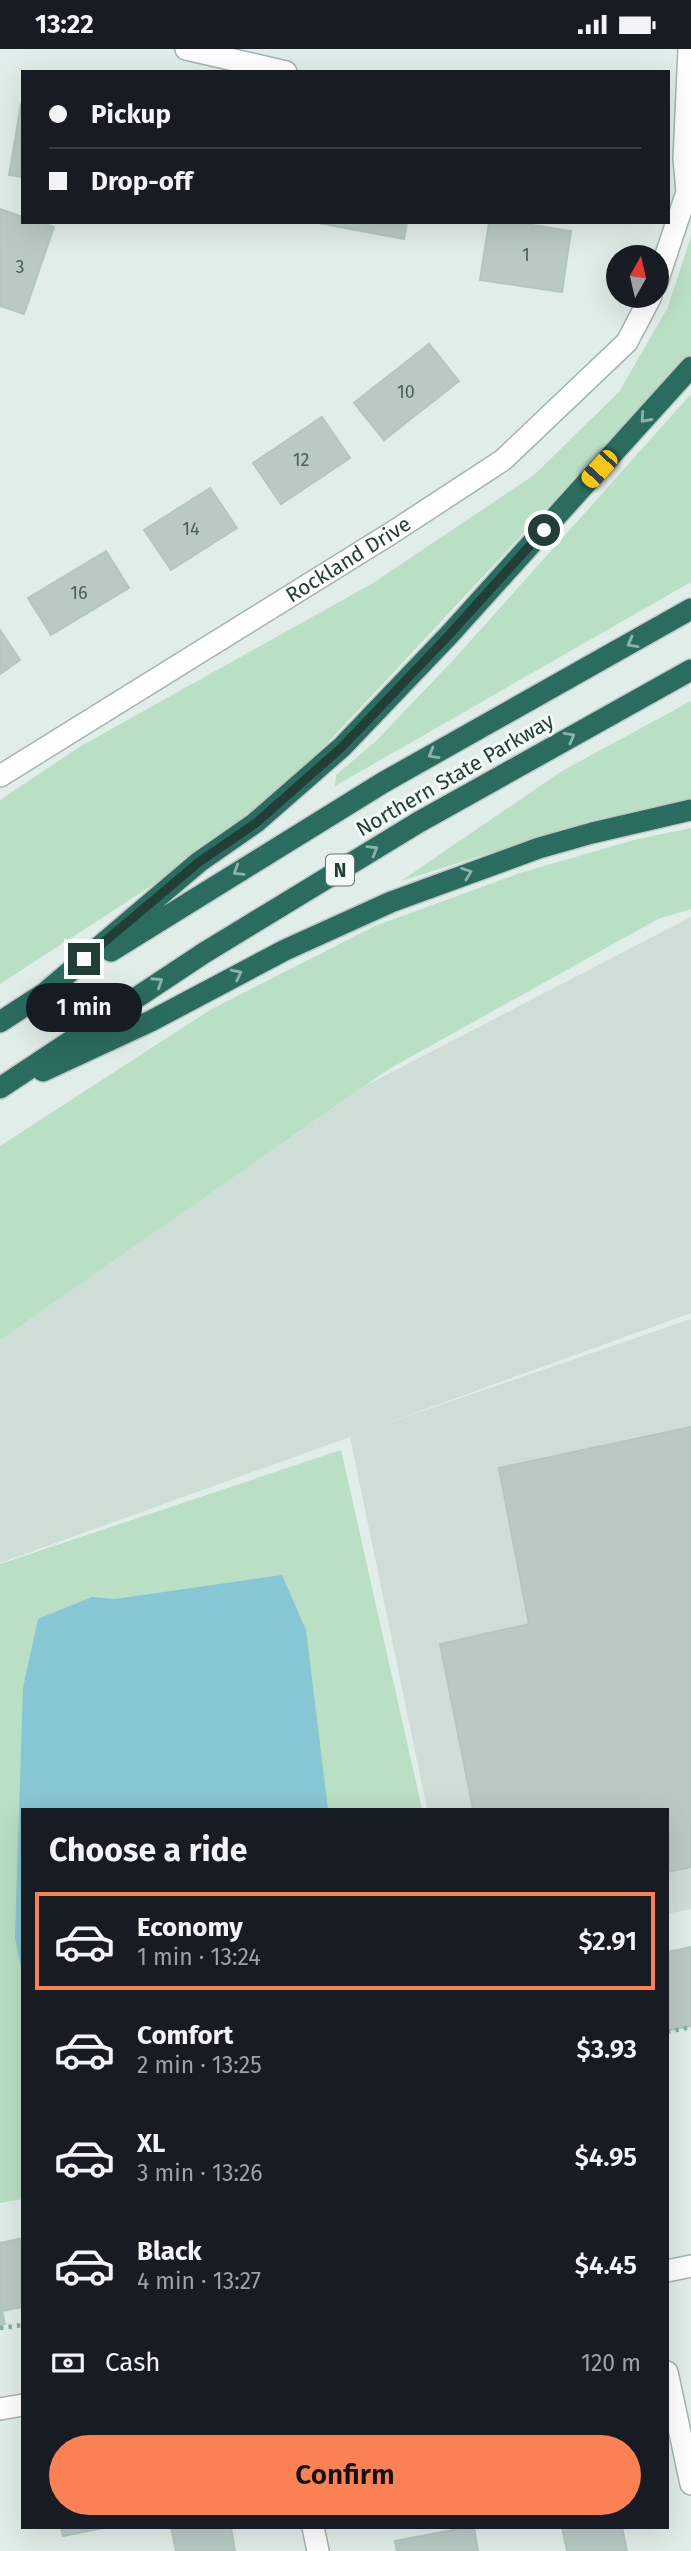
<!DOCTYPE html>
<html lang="en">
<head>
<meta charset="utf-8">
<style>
  :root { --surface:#171b24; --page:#242831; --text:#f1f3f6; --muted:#9ea1a6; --line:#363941; --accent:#f98153 }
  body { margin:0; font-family:"Fira Sans",sans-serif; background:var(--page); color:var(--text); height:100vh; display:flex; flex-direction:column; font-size:26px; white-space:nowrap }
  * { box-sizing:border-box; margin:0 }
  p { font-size:23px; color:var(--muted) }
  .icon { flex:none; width:38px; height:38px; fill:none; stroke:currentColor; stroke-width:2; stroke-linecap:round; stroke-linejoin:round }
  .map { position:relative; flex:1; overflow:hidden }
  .details { position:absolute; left:21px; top:1759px; width:648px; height:721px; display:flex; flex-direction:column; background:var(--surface); border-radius:0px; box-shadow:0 7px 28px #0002 }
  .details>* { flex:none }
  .hud { position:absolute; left:21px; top:21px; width:649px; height:154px; border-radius:0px; box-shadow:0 7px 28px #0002; display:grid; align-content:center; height:154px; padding:0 28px; background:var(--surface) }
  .needle { width:46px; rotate:8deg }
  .buttons { position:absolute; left:606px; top:196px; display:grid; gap:14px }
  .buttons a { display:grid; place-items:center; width:63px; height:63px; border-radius:50%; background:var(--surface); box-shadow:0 7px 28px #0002; font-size:35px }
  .end { position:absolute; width:32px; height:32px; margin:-16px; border:9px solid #213e37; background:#fff; box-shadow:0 0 0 4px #fff }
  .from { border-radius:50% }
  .bubble { position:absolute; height:49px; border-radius:24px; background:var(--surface); box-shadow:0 7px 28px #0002; font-size:23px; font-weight:600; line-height:49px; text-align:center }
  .car { position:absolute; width:21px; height:42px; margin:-21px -10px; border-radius:9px; box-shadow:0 0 5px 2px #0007; background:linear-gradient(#f5c518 24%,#345 0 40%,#f5c518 0 76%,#345 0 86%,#f5c518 0) }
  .hud b { display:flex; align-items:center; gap:24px; height:66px; font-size:26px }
  .hud b+b { border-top:2px solid var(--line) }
  .hud i { width:18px; height:18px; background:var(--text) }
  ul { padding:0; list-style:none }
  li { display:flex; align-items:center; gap:21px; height:98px; margin:0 14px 10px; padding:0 14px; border:4px solid transparent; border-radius:0px }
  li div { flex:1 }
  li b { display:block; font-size:26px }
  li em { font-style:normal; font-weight:600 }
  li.active { border-color:var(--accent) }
  li>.icon { width:63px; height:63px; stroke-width:1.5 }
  h2 { padding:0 28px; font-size:32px; line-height:84px }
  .pay { display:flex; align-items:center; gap:18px; height:77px; padding:0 28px; font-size:26px }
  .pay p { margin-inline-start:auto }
  .button { display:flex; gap:14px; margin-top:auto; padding:14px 28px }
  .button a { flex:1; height:80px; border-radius:42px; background:var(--accent); color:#111; font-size:28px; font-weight:600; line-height:80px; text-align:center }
  .status { display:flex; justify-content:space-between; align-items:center; height:49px; padding:0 35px; background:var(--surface); direction:ltr }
  .status svg { height:19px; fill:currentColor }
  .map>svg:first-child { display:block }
  .built { fill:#cfddd7 }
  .green { fill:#b9dfc4 }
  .water { fill:#87c6d4 }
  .building { fill:#b9cac4; stroke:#b3c7bf; stroke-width:2 }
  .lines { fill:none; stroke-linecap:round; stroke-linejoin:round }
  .minor-casing { stroke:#a4b5af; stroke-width:24 }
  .motorway-casing { stroke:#c1c9c7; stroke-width:24 }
  .path { stroke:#80b2a4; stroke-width:4.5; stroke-dasharray:3.5 5; stroke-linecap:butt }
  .minor { stroke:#fff; stroke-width:21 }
  .motorway { stroke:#2b6c60; stroke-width:21 }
  .oneway { stroke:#8eb2ab }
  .route { stroke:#213e37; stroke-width:9 }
  .labels { text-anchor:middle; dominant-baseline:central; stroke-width:6; stroke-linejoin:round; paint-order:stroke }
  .number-label { font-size:18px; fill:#47615a }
  .shield { fill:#f2f9f6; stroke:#607670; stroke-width:2 }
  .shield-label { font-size:19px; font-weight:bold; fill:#213e37 }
  .street-label { font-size:21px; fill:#213e37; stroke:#f2f9f6 }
</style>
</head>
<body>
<div class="status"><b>13:22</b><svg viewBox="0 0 49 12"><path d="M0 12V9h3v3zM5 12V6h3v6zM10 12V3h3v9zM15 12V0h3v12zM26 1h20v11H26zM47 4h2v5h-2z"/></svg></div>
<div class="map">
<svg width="691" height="2502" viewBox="0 0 691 2502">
  <rect width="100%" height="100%" fill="#e1ede8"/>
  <!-- built -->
  <path class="built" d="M691,868V1264L379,1377L691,1270V1860L667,1865V1760H427L350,1388L0,1514V1291L365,1037Z"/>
  <!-- green -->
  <path class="green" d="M691,187V305L320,702L222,791L0,935V751L81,697L373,534L534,426L619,343L668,258Z
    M691,345V533L335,737L336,726L376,692L457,607Z
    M691,652V751L594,771L401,832L562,722Z
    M691,779V860L658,870L389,1020L0,1291V1097L210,961L375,877L520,824L634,791Z
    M341,1401L422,1760H23V2150L0,2154V1515Z"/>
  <!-- water -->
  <path class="water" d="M282,1526L306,1581L328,1760H23V1929L15,1889L23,1639L38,1570L92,1548L115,1550Z"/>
  <!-- building -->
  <path class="building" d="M21,55H23V128L9,126Z
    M0,160L23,168V173H39L54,178L24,265L0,257Z
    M313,173H407L404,190Z
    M489,173H514L571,182L562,243L480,231Z
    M429,295L459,332L384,391L354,354Z
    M322,368L350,409L281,455L253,414Z
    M210,439L237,479L171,521L144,481Z
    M106,502L129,539L51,586L28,549Z
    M0,581L20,611L0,625Z
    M691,1378V1818L667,1823V1760H473L440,1595L529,1575L499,1419Z
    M691,1898V1977L670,1981L667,1967V1903Z
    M23,2189V2258L2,2262L5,2275L0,2276V2194Z
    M61,2478H108L63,2487Z
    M171,2478H231L235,2502H176Z
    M468,2478H474L478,2502H397L395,2492Z
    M562,2478H622L627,2502H567Z"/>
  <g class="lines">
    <defs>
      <g id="minor">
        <path d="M186,0L286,23"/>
        <path d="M656,236L687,143L684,110L689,0"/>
        <path id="s1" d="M0,727L393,483L503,411L627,293L651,247"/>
        <path d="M667,2222L691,2217"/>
        <path d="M667,2323L691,2435"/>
        <path d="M0,2360L23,2356"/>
        <path d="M313,2478L318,2502"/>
      </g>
      <path id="motorway" d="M111,902L384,733L691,560
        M46,943L199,813L255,774L342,698L449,586L691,318
        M0,973L57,936
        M43,1022L151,972L285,901L391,853L539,799L592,784L691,761
        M0,1039L204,904L419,773L691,621"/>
    </defs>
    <!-- minor casing -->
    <use href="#minor" class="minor-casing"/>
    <!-- motorway casing -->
    <use href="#motorway" class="motorway-casing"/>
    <!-- path -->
    <path class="path" d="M667,1983L691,1978
      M0,2279L23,2276"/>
    <!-- minor -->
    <use href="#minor" class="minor"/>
    <!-- motorway -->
    <use href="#motorway" class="motorway"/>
  </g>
  <!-- one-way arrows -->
  <defs><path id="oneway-chevron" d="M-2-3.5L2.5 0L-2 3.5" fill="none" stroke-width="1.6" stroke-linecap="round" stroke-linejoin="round" transform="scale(1.75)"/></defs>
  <g class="oneway">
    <use href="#oneway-chevron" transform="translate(645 369) rotate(132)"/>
    <use href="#oneway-chevron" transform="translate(632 594) rotate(151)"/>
    <use href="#oneway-chevron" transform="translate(570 688) rotate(-29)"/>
    <use href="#oneway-chevron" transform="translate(433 705) rotate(150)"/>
    <use href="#oneway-chevron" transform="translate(373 801) rotate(-31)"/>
    <use href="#oneway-chevron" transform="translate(238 822) rotate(148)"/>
    <use href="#oneway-chevron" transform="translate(467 824) rotate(-20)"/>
    <use href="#oneway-chevron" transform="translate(237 925) rotate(-27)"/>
    <use href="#oneway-chevron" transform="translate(158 933) rotate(-33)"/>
  </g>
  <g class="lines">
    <!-- route -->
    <path class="route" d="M84,910L199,813L256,774L342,698L449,586L544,481"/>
  </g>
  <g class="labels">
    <!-- number labels -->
    <g class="number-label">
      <text x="526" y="206">1</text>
      <text x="20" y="218">3</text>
      <text x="406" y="343">10</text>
      <text x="301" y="411">12</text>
      <text x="191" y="480">14</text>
      <text x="79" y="544">16</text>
    </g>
    <!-- shield labels -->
    <rect class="shield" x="326" y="805.5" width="28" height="31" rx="5"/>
    <g class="shield-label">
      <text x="340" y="821">N</text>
    </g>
    <!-- street labels -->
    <g class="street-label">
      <text stroke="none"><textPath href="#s1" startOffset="410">Rockland Drive</textPath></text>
      <text transform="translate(455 726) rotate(-30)">Northern State Parkway</text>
    </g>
  </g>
</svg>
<div class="buttons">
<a><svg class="needle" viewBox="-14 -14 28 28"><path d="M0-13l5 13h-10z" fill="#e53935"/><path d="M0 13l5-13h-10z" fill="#9ea1a6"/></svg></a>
</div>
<i class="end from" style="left:544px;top:481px"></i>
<i class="end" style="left:84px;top:910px"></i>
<div class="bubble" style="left:26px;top:934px;width:116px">1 min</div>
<i class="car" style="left:599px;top:420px;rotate:222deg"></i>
<div class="hud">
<b><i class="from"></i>Pickup</b>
<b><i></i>Drop-off</b>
</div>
<section class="details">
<h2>Choose a ride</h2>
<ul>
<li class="active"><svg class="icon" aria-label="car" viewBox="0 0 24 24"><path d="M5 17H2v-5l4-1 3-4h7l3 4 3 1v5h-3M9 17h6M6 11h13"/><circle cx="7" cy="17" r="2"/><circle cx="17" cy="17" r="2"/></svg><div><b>Economy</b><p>1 min · 13:24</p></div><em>$2.91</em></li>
<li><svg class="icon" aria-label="car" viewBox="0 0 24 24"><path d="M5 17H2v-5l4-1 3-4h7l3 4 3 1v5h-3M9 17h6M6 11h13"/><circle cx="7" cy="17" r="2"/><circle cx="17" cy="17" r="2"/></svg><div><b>Comfort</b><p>2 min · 13:25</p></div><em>$3.93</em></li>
<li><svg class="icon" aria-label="car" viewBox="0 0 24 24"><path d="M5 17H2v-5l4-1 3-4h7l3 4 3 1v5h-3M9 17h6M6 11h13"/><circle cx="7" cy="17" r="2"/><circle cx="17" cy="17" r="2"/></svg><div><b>XL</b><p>3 min · 13:26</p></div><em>$4.95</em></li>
<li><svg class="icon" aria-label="car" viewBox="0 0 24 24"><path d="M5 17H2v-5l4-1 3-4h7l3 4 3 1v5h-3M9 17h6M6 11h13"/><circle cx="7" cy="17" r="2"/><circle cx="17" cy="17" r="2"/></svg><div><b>Black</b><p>4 min · 13:27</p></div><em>$4.45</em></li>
</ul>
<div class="pay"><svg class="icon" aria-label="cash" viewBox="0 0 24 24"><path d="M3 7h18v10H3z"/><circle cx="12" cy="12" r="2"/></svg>Cash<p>120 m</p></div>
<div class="button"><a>Confirm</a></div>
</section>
</div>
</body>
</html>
